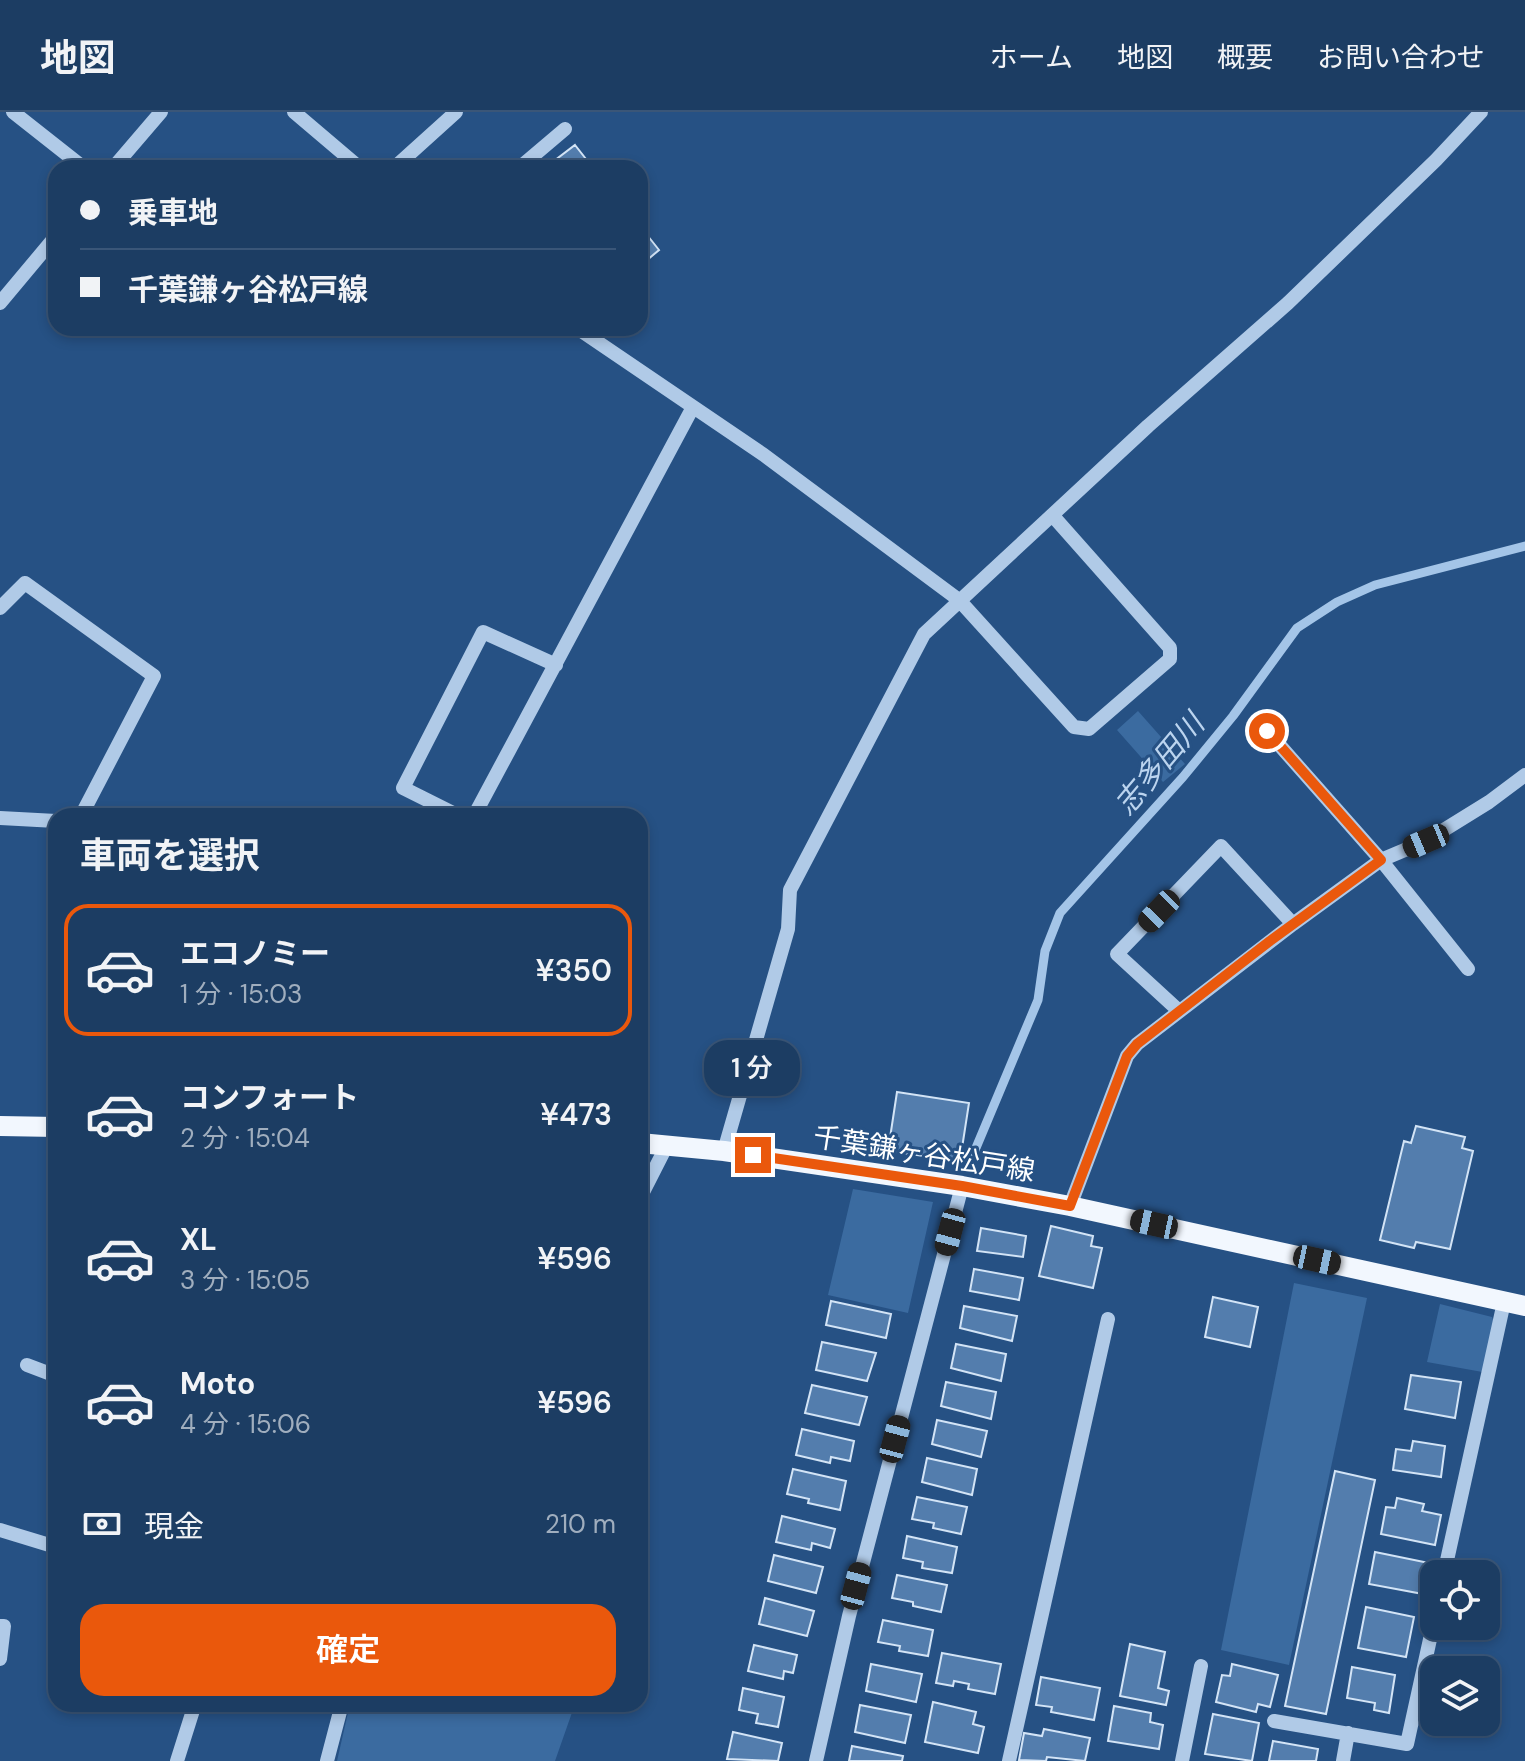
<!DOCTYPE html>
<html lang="ja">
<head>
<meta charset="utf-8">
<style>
  :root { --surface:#1c3d63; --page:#29486c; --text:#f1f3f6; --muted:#a0aebe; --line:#3a5678; --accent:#ea580c }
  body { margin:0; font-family:"DM Sans","Noto Sans JP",sans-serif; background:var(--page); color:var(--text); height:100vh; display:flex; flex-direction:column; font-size:30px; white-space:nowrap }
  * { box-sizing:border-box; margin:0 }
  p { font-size:26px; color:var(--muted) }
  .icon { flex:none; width:44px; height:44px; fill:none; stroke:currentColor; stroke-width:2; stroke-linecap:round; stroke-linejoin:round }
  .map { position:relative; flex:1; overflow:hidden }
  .panel { position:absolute; left:48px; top:696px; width:600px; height:904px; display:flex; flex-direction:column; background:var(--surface); border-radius:24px; box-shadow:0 4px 12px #0003,0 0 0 2px var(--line) }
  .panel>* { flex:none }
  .hud { position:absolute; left:48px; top:48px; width:600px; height:176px; border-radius:24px; box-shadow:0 4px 12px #0003,0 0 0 2px var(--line); display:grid; align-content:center; height:176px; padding:0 32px; background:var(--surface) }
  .tools { position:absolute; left:1420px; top:1448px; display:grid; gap:16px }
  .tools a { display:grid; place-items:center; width:80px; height:80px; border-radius:16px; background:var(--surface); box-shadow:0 4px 12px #0003,0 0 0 2px var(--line); font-size:40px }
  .end { position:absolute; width:36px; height:36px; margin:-18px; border:10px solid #ea580c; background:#fff; box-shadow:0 0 0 4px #fff }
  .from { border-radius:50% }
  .bubble { position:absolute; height:56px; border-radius:24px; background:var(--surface); box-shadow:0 4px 12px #0003,0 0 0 2px var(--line); font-size:26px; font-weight:600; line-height:56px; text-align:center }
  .car { position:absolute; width:24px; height:48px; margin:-24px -12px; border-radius:10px; box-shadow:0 0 6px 2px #0007; background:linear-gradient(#222 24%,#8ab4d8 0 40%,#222 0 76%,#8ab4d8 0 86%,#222 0) }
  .hud b { display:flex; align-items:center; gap:28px; height:76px; font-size:30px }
  .hud b+b { border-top:2px solid var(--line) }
  .hud i { width:20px; height:20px; background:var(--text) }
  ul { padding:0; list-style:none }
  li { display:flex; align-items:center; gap:24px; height:132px; margin:0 16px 12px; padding:0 16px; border:4px solid transparent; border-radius:24px }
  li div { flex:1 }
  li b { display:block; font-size:30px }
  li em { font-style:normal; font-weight:600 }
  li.active { border-color:var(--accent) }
  li>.icon { width:72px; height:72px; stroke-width:1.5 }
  h2 { padding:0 32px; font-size:36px; line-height:96px }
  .pay { display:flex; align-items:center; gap:20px; height:88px; padding:0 32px; font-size:30px }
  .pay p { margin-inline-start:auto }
  .cta { display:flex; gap:16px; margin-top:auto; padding:16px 32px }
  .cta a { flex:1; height:92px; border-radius:24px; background:var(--accent); color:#fff; font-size:32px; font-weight:600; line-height:92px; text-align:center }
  header { display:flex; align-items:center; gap:48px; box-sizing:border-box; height:112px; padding:0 40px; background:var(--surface); border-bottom:2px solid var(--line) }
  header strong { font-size:38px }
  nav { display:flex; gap:44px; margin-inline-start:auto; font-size:28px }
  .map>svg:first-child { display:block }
  .green { fill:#3b6ba0 }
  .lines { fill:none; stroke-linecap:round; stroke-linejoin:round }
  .stream { stroke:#a4c5e8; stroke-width:9 }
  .building { fill:#537dad; stroke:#d3e4f6; stroke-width:2 }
  .minor { stroke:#b0cae7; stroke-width:14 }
  .major { stroke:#f2f7fe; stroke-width:20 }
  .route { stroke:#ea580c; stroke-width:10 }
  .labels { text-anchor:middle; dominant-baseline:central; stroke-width:6; stroke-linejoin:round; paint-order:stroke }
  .street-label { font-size:28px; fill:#fff; stroke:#265184 }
  .water-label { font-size:30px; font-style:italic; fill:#bbd4ef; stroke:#265184 }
</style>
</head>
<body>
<header>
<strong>地図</strong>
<nav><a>ホーム</a><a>地図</a><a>概要</a><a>お問い合わせ</a></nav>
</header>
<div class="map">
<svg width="1525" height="1649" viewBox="0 0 1525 1649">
  <rect width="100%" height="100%" fill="#265184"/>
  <!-- green -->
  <path class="green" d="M1138,599L1185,652L1163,670L1117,618Z
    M853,1077L933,1090L908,1201L828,1183Z
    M1294,1171L1367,1186L1289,1553L1221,1538Z
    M1440,1192L1492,1205L1496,1216L1488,1261L1427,1250Z
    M350,1592H575L555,1649H337Z"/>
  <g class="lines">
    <!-- stream -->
    <path class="stream" d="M973,1043L1038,888L1045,839L1060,801L1183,665L1233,604L1297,516L1337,490L1375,473L1525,434"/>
  </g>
  <!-- building -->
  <path class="building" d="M575,33L593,56H560L554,49Z
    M640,114L659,138L640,154Z
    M897,980L969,991L960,1049L888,1039Z
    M1416,1014L1465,1025L1462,1036L1473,1039L1450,1137L1416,1130L1414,1136L1380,1128L1404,1029L1411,1031Z
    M1051,1114L1093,1124L1091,1134L1102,1136L1093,1176L1039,1164Z
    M981,1116L1026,1124L1023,1145L977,1139Z
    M974,1157L1023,1166L1019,1188L970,1179Z
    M1213,1185L1258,1195L1250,1235L1205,1225Z
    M831,1189L891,1202L886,1226L826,1213Z
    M964,1194L1017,1204L1012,1229L960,1216Z
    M822,1230L876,1241L867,1269L816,1258Z
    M956,1232L1006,1242L1001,1269L951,1256Z
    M1411,1263L1461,1270L1455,1306L1405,1297Z
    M946,1270L996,1280L991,1307L941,1294Z
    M812,1273L867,1285L859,1313L805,1301Z
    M937,1308L987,1319L981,1345L932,1332Z
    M802,1317L854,1329L850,1349L831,1345L830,1351L796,1343Z
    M1413,1329L1445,1334L1441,1365L1393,1358L1396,1337L1411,1339Z
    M927,1346L977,1357L972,1383L922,1370Z
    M793,1357L846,1369L840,1398L808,1391L809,1387L787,1382Z
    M1335,1359L1375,1368L1326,1602L1285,1594Z
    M917,1385L967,1395L961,1422L933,1416L934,1411L912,1407Z
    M1397,1386L1424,1392L1422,1399L1441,1403L1435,1433L1381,1422L1386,1395L1395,1396Z
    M782,1404L835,1417L830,1436L812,1431L811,1438L776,1430Z
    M907,1424L957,1435L952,1461L922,1456L923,1450L903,1446Z
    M1375,1440L1429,1451L1423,1482L1369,1472Z
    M774,1443L823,1455L816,1481L768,1469Z
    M897,1463L947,1473L941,1500L913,1494V1490L892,1486Z
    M765,1486L814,1499L807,1524L759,1512Z
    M1366,1495L1414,1505L1406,1545L1358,1536Z
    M883,1508L933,1518L928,1544L899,1539L900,1534L878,1530Z
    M1130,1532L1165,1540L1158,1576L1169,1579L1166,1593L1120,1584Z
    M754,1533L797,1543L793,1561L784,1559L783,1567L748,1559Z
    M942,1541L1001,1552L995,1582L968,1577L969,1572L954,1569L953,1574L936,1571Z
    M871,1552L922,1562L916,1590L866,1579Z
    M1232,1552L1278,1563L1270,1595L1258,1592L1256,1600L1216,1590L1222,1563L1230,1564Z
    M1352,1555L1395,1563L1389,1601L1374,1598L1375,1591L1347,1586Z
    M1041,1565L1100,1576L1094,1608L1051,1600L1052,1595L1036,1593Z
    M743,1576L784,1585L778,1615L756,1611L758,1602L739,1598Z
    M933,1590L976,1600L973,1612L984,1615L978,1641L925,1630Z
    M860,1593L911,1603L905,1631L855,1620Z
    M1114,1594L1151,1601L1150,1610L1163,1613L1159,1637L1108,1629Z
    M1213,1602L1259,1611L1252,1649L1205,1642Z
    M1044,1617L1090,1626L1085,1649L1047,1645L1046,1649L1019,1648L1024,1621L1042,1624Z
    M733,1620L782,1631L778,1649L727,1647Z
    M1273,1629L1318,1637L1316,1649H1269Z
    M852,1634L903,1644L902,1649H849Z"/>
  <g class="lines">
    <!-- minor -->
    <path class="minor" d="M13,0L84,56
      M294,0L360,56
      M113,56L161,0
      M394,56L456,0
      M519,56L565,17
      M0,191L56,124
      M577,216L764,343L959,488L1074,615L1089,617L1170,547V536L1053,404
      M0,496L25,471L154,564L81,704
      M1267,619L1381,748L1468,857
      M459,704L403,676L483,520L556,553
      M474,704L693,295
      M0,706L56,709
      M1178,898L1117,842L1221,734L1293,812
      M724,1039L788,817L790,778L924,522L1148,314L1288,191L1436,48L1481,0
      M640,1086L667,1033
      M1070,1094L1127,944L1137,932L1293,812L1381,748L1426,729L1489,690L1525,663
      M27,1253L56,1264
      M0,1418L56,1435
      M1444,1462L1504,1190
      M0,1514H4L0,1547
      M1274,1609L1407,1632L1434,1509
      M177,1649L195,1592
      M327,1649L342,1592
      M816,1649L849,1504L962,1074
      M1009,1649L1108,1207
      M1182,1649L1201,1554
      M1343,1649L1348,1621"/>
    <!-- major -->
    <path class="major" d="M0,1014L56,1015
      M640,1031L724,1039L962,1074L1070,1094L1525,1194"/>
  </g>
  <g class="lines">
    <!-- route -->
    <path class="route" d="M753,1043L962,1074L1070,1094L1127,944L1137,932L1270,829L1381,748L1267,619"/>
  </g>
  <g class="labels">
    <!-- street labels -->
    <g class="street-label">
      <text transform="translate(924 1042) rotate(9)">千葉鎌ヶ谷松戸線</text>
    </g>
    <!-- water labels -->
    <g class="water-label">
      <text transform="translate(1159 652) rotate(-50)">志多田川</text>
    </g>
  </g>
</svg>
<div class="tools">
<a><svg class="icon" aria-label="locate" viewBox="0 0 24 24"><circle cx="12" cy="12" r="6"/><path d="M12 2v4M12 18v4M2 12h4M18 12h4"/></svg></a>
<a><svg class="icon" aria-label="layers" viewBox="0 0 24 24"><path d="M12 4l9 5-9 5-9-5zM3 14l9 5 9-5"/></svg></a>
</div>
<i class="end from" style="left:1267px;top:619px"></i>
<i class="end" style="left:753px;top:1043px"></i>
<div class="bubble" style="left:704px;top:928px;width:96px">1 分</div>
<i class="car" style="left:1426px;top:729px;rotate:247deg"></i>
<i class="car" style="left:1159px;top:799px;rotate:224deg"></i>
<i class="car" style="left:1154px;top:1112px;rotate:282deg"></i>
<i class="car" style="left:950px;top:1120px;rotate:195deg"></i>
<i class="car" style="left:1317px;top:1148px;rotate:102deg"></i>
<i class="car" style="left:895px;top:1327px;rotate:15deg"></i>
<i class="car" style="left:856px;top:1474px;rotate:15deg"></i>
<div class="hud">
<b><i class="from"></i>乗車地</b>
<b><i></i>千葉鎌ヶ谷松戸線</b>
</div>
<section class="panel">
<h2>車両を選択</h2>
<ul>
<li class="active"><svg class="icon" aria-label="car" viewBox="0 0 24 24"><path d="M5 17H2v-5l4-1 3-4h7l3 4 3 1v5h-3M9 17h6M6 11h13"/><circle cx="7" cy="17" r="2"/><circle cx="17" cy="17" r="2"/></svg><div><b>エコノミー</b><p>1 分 · 15:03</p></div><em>¥350</em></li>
<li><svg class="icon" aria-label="car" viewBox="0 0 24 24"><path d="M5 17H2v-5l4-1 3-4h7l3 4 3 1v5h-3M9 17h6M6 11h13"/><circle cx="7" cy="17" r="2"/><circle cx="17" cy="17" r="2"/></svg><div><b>コンフォート</b><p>2 分 · 15:04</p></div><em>¥473</em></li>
<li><svg class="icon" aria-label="car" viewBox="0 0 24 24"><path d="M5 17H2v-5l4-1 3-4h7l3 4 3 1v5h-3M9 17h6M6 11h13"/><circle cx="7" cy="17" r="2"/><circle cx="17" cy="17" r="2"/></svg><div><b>XL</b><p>3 分 · 15:05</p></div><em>¥596</em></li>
<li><svg class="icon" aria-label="car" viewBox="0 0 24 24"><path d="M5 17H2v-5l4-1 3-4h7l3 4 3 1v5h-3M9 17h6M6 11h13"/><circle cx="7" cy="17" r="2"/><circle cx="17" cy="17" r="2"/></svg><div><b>Moto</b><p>4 分 · 15:06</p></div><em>¥596</em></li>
</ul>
<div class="pay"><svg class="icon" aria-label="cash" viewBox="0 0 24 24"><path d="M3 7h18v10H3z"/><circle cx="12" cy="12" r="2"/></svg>現金<p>210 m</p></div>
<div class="cta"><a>確定</a></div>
</section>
</div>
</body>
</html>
